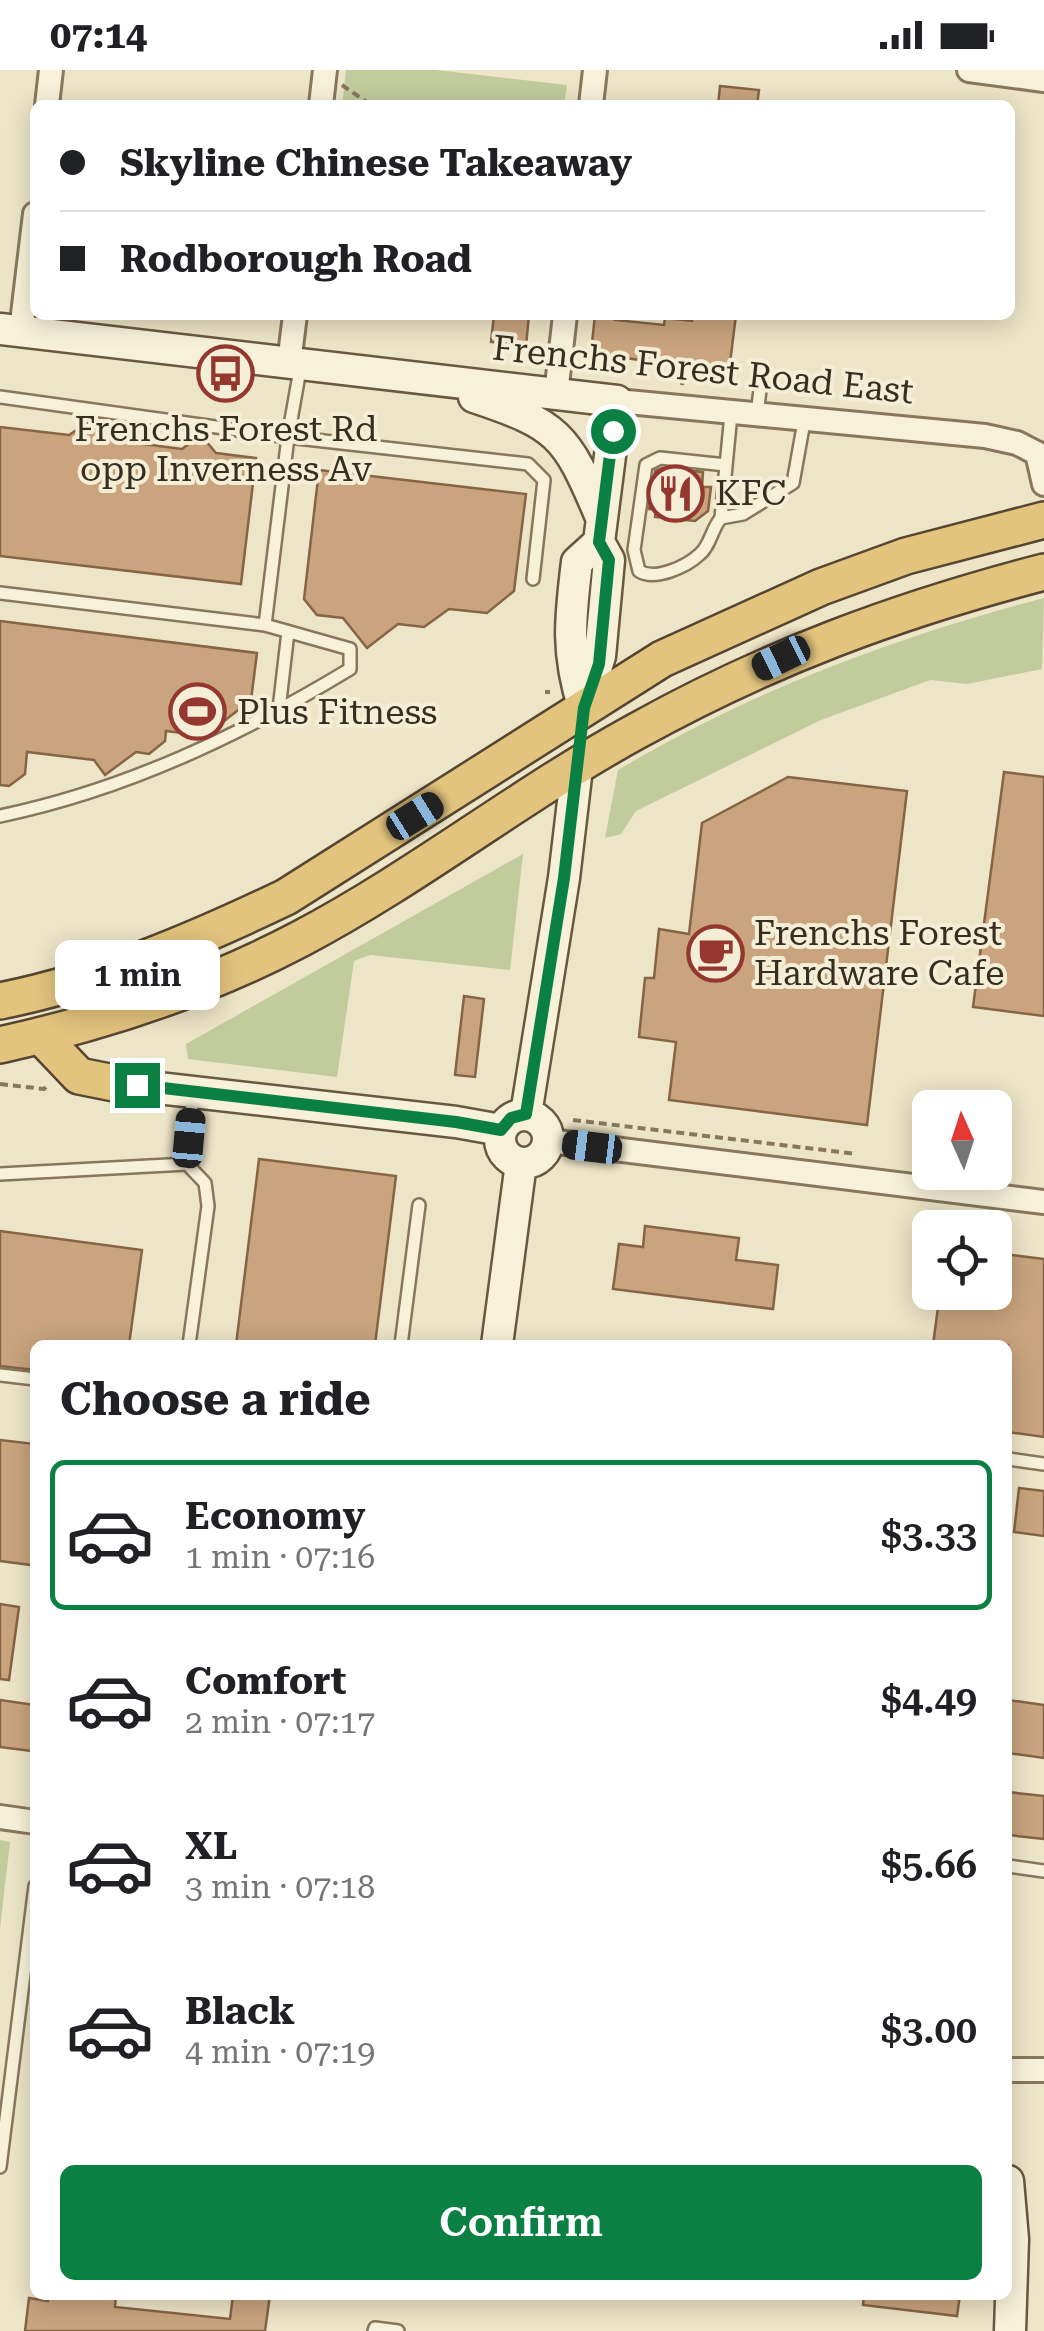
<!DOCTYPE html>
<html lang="en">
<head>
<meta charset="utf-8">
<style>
  :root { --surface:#fff; --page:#f2f2f2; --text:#202124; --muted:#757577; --line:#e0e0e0; --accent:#0b8043 }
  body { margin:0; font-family:"Roboto Serif",serif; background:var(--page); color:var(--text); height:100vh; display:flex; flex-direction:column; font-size:38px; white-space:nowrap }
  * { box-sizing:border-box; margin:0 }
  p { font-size:32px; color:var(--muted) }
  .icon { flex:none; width:55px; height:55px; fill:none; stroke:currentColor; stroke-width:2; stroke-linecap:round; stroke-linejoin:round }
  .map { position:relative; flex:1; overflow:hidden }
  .panel { position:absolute; left:30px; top:1270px; width:982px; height:960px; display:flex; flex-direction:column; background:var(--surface); border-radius:15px; box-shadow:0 5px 25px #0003 }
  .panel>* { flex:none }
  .top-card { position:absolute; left:30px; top:30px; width:985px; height:220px; border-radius:15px; box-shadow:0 5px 25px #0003; display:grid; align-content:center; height:220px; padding:0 30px; background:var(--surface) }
  .needle { width:65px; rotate:357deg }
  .tools { position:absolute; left:912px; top:1020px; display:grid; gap:20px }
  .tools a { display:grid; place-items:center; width:100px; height:100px; border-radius:15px; background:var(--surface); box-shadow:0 5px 25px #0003; font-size:50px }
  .end { position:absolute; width:45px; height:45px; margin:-22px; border:12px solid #0b8043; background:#fff; box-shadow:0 0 0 5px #fff }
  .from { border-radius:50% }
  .bubble { position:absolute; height:70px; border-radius:15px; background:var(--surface); box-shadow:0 5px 25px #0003; font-size:32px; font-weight:600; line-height:70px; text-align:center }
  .car { position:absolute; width:30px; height:60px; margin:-30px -15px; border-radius:12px; box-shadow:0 0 8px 2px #0007; background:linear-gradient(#222 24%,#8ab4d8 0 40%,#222 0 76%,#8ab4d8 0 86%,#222 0) }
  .top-card b { display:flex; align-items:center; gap:35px; height:95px; font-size:38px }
  .top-card b+b { border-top:2px solid var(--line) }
  .top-card i { width:25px; height:25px; background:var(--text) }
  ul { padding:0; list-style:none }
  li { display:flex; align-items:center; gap:30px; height:150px; margin:0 20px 15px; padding:0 10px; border:5px solid transparent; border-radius:15px }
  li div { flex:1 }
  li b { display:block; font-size:38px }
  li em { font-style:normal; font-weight:600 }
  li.active { border-color:var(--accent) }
  li>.icon { width:90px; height:90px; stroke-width:1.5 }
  h2 { padding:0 30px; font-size:45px; line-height:120px }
  .action { display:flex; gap:20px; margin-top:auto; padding:20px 30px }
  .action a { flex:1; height:115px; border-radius:15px; background:var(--accent); color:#fff; font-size:40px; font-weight:600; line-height:115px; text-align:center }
  .status { display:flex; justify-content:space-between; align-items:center; height:70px; padding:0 50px; background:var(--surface); direction:ltr }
  .status svg { height:28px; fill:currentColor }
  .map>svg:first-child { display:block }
  .green { fill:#c1cb9b }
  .building { fill:#c9a47e; stroke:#866444; stroke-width:2.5 }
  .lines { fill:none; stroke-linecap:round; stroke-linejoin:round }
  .service-casing { stroke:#88775d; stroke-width:16 }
  .minor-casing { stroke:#88775d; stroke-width:28 }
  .secondary-casing { stroke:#695840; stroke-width:35 }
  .trunk-casing { stroke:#564531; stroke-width:40 }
  .path { stroke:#88775d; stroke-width:4; stroke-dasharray:8 5; stroke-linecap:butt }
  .service { stroke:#f8f1da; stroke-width:11 }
  .minor { stroke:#f8f1da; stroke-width:22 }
  .secondary { stroke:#f8f1da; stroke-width:30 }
  .trunk { stroke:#e3c47e; stroke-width:35 }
  .route { stroke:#0b8043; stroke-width:12 }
  .labels { text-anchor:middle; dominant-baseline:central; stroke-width:8; stroke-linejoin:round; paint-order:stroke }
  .street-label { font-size:35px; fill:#382e20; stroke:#f4eed6 }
  .poi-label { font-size:35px; fill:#382e20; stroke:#f4eed6; text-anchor:start }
</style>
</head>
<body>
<div class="status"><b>07:14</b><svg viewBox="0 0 49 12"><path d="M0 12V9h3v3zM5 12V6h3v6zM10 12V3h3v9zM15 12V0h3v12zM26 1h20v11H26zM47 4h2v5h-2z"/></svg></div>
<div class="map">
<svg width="1044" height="2261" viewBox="0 0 1044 2261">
  <rect width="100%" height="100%" fill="#ede5c7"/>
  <!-- green -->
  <path class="green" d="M346,0H436L567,15L564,35H342Z
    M1044,528L1042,599L967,614L930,610L821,650L636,741L621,764L605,768L618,700C751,621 895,567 1044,528Z
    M523,784L510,900L370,885L354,891L337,1007L188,989L186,974Z
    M0,1770L10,1772L0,1859Z"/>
  <!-- building -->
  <path class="building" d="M720,16L759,20L757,35H718Z
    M494,245H529L526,276L491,272Z
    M595,245H616L615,250L664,255L665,248L692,251L693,245H736L729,301L601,285L592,273Z
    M90,351L105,369L182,379L201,365L216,383L256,388L241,514L0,486V357L69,365Z
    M662,398L703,402L702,417H711L708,441L695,451L655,447L656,439H649L655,401Z
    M319,400L526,424L514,521L487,543L449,539L424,557L398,554L367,578L343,548L317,545L304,529Z
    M0,551L257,583L251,630L205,666L166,661L165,671L149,684L136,682L105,705L94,690L27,682L25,704L9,716L0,715Z
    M1004,702L1044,707V946L973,937Z
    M788,707L907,721L867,1055L669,1030L676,972L639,967L645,908H654L659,859L689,864L702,753Z
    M464,926L484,929L475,1007L455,1005Z
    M259,1089L396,1106L375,1275H236Z
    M645,1156L739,1168L736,1190L778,1195L773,1239L613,1219L619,1174L643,1177Z
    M0,1161L142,1180L129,1275H35V1300L0,1296Z
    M995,1183L1044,1189V1367L1008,1362V1275H933L940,1222H995Z
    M0,1370L35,1374V1458L31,1495L0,1491Z
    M1019,1418L1044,1421V1466L1014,1462Z
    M0,1534L19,1537L9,1610L0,1609Z
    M0,1630L35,1635L32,1681L0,1677Z
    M1008,1630L1044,1635V1688L1008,1683Z
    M1008,1722L1044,1726V1769L1008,1765Z
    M49,2225H116L115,2237L230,2249L233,2225H270L265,2261H25L29,2228L48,2231Z
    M864,2225H960L957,2246L863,2235Z"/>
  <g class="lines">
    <defs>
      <path id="service" d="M0,327L288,367L528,394L544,410L533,509
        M757,344L760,320
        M726,395L660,388L646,395L634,480L639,501C655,511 686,497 700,484C710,476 712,458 721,448L743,444L793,413L805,346
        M721,448L731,344
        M0,523L265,555L288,367L301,294
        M279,639L288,562
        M0,746C125,720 241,665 350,599V579L265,555
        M187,1094L205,1113L208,1136L189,1275
        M0,1104L187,1094L193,1024
        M401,1275L419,1135
        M0,1305L35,1309
        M1008,1389L1044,1394
        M1008,1796L1044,1801
        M0,2097L35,1816
        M374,2261L375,2258L398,2261"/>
      <path id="minor" d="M969,0L1044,10
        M47,35L51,0
        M321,35L325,0
        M591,35L595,0
        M21,261L35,144
        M289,293L295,245
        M556,324L565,245
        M617,331L985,366L1017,373L1044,387
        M1037,383L1044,414
        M549,1071L1044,1132
        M0,1747L35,1752
        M1008,2000H1044"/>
      <path id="secondary" d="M0,259L617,331L599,472L609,490L600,586L584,639
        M474,327C558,355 566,364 600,445
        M584,639C566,583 570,549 577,492L599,472
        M114,1013L456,1052L501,1060
        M526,1044L564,808L577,698
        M500 1069a24 24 0 1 1 48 0a24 24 0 1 1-48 0Z
        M497,1275L521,1093
        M1008,2111L1013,2169L1010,2261"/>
      <path id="trunk" d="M0,931C100,911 194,871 286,827L662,589L821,517L906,486L1044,450
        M41,966L79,1006L114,1013
        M0,975C104,952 205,919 300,869C416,808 520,725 635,662C768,588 898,540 1044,502"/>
    </defs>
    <!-- service casing -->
    <use href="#service" class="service-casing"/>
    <!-- minor casing -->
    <use href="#minor" class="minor-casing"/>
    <!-- secondary casing -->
    <use href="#secondary" class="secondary-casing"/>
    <!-- trunk casing -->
    <use href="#trunk" class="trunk-casing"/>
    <!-- path -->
    <path class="path" d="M342,15L371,35
      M682,315L683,300
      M545,622H550
      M0,1014L44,1019L48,1015
      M573,1050L857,1084"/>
    <!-- service -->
    <use href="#service" class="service"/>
    <!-- minor -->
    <use href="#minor" class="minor"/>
    <!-- secondary -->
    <use href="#secondary" class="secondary"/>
    <!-- trunk -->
    <use href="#trunk" class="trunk"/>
  </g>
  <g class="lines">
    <!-- route -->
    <path class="route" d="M137,1015L456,1052L501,1060L511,1048L526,1044L564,808L584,638L599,594L609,490L599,472L613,361"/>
  </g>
  <!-- icons -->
  <defs>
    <symbol id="bus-ring" viewBox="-11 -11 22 22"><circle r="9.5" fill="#f4eed6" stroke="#94382f" stroke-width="1.5"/><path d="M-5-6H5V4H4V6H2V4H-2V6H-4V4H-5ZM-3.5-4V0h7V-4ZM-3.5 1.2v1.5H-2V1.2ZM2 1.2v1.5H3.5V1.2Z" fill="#94382f"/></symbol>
    <symbol id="restaurant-ring" viewBox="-11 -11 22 22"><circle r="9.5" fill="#f4eed6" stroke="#94382f" stroke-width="1.5"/><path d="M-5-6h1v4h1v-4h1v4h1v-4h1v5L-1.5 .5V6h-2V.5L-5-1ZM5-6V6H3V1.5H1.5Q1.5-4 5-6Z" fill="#94382f"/></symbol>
    <symbol id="stadium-ring" viewBox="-11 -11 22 22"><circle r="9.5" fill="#f4eed6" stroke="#94382f" stroke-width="1.5"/><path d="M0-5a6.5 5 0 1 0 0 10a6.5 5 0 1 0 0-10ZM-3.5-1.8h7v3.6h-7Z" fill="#94382f"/></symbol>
    <symbol id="cafe-ring" viewBox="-11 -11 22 22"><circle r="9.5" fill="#f4eed6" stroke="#94382f" stroke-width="1.5"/><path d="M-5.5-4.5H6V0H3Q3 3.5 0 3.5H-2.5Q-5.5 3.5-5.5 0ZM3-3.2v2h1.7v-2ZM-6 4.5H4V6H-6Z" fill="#94382f"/></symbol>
  </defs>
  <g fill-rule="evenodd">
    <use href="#bus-ring" x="194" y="272" width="63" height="63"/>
    <use href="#restaurant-ring" x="644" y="392" width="63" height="63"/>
    <use href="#stadium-ring" x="166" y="610" width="63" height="63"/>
    <use href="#cafe-ring" x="684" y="852" width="63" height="63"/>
  </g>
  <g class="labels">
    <!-- street labels -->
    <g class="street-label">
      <text transform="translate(703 300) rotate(6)">Frenchs Forest Road East</text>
    </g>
    <!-- poi labels -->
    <g class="poi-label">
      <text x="226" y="359" text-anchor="middle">Frenchs Forest Rd<tspan x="226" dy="40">opp Inverness Av</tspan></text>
      <text x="715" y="423">KFC</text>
      <text x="237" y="642">Plus Fitness</text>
      <text x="754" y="863">Frenchs Forest<tspan x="754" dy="40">Hardware Cafe</tspan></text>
    </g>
  </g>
</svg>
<div class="tools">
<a><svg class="needle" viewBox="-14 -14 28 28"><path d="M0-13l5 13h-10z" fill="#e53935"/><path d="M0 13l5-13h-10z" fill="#757577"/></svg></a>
<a><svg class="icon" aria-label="locate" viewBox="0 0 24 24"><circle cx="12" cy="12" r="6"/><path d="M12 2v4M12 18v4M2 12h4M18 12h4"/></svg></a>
</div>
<i class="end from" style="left:613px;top:361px"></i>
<i class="end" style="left:137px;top:1015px"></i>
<div class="bubble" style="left:55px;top:870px;width:165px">1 min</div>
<i class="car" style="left:781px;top:588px;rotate:244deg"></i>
<i class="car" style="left:415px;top:746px;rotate:58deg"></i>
<i class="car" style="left:189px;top:1068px;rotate:5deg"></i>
<i class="car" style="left:592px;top:1077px;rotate:277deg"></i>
<div class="top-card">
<b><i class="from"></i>Skyline Chinese Takeaway</b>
<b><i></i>Rodborough Road</b>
</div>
<section class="panel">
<h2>Choose a ride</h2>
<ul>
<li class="active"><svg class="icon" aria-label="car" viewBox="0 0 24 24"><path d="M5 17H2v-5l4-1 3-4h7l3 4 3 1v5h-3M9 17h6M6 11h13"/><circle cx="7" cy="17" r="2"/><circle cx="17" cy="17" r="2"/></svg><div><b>Economy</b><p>1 min · 07:16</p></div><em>$3.33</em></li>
<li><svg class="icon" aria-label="car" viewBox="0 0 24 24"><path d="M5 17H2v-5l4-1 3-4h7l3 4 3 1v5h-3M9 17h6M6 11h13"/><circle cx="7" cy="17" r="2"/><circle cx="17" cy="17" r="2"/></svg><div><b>Comfort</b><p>2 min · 07:17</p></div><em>$4.49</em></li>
<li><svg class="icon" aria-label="car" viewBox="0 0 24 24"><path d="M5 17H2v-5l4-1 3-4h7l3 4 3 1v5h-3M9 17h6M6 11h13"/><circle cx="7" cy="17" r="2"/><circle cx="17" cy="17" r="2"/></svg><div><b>XL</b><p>3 min · 07:18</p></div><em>$5.66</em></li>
<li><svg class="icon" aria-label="car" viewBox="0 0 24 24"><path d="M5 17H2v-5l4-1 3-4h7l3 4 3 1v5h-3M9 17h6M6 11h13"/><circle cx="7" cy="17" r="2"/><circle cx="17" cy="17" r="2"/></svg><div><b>Black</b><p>4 min · 07:19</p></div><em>$3.00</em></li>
</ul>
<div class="action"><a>Confirm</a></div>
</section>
</div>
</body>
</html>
